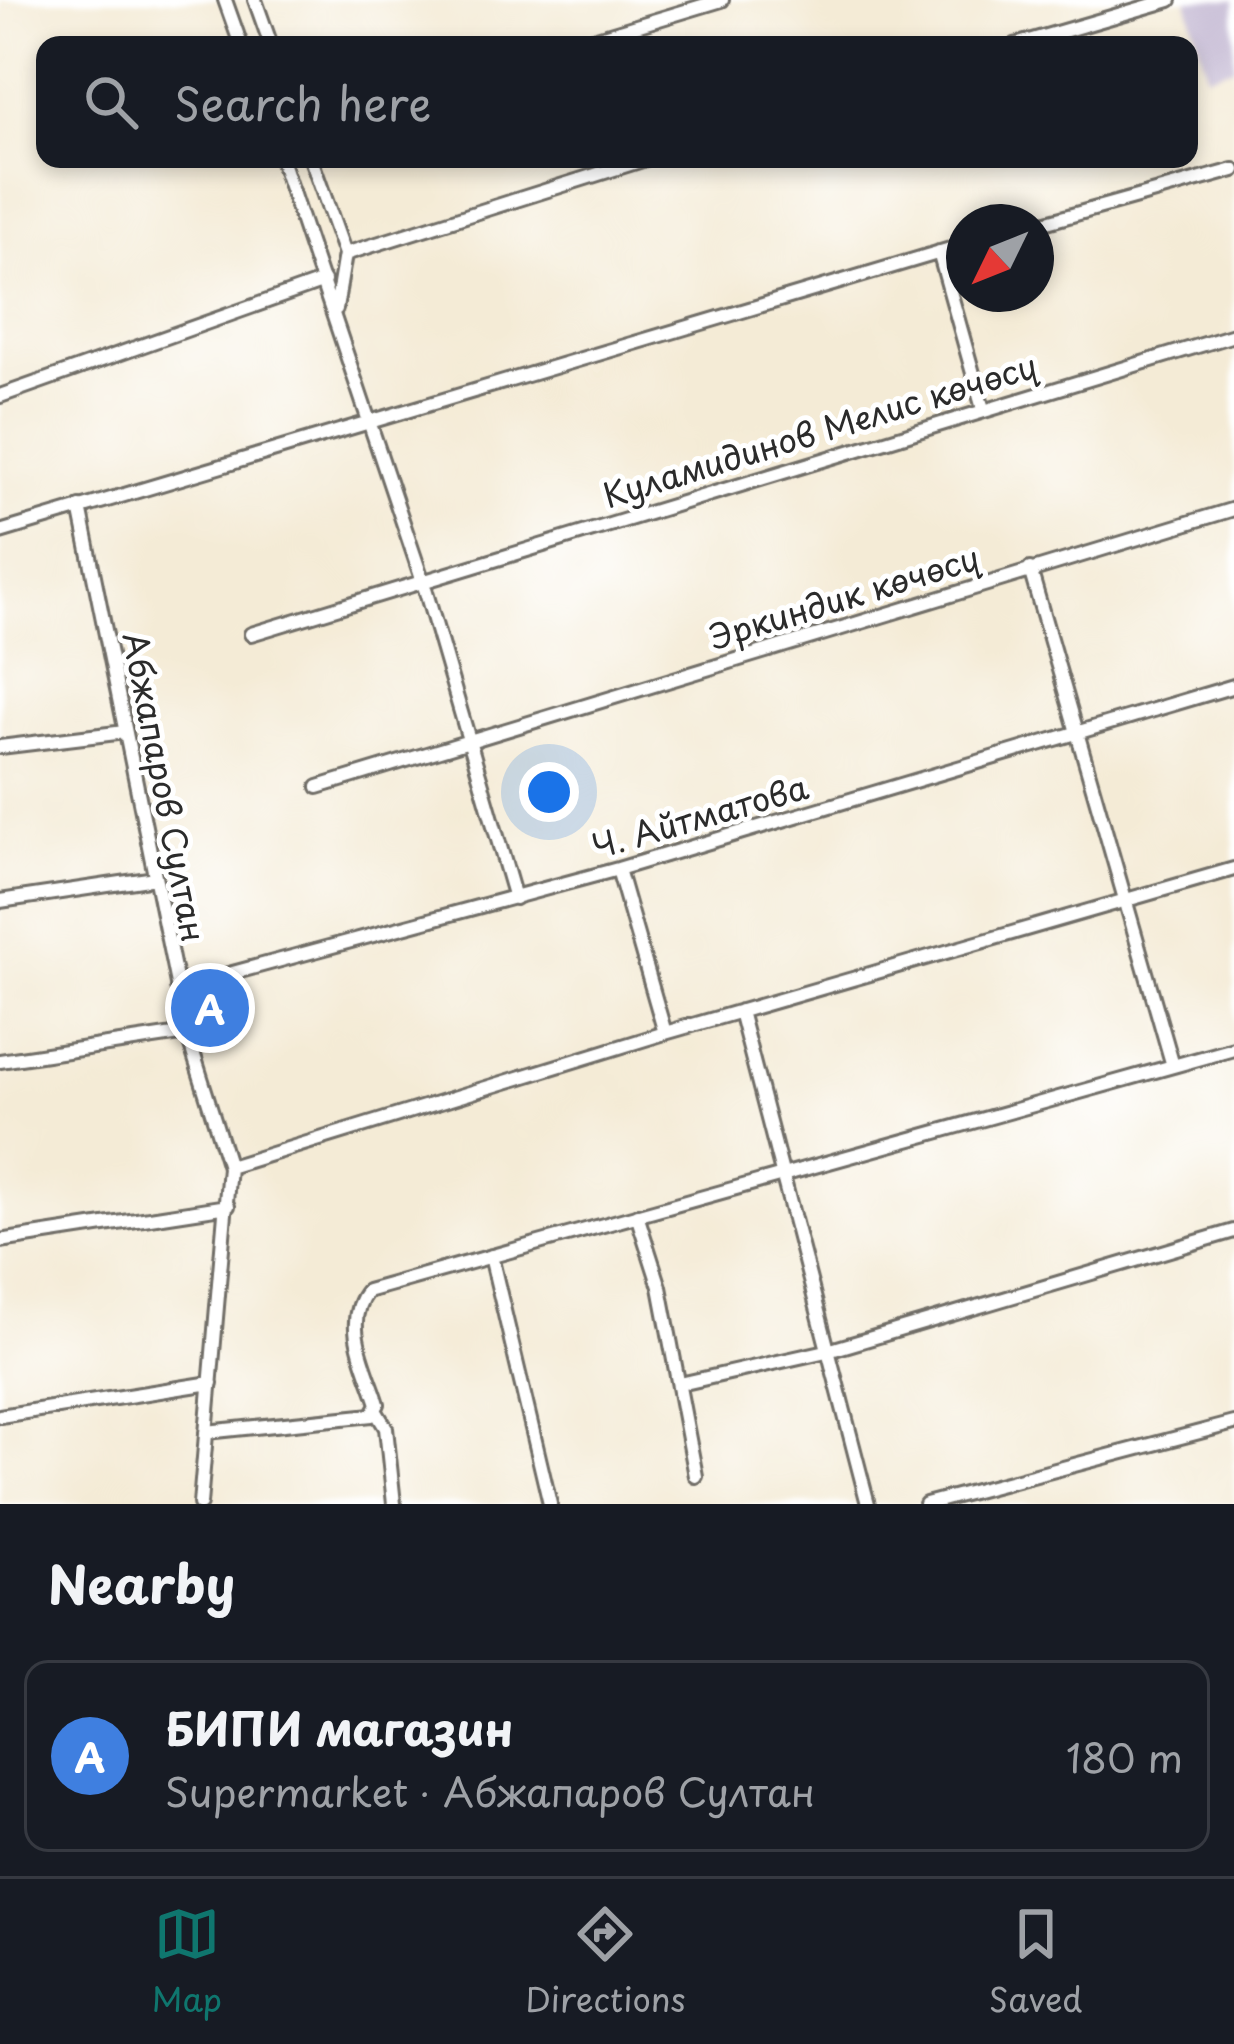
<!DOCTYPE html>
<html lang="en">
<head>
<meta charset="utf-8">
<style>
	:root { --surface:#171b24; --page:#242831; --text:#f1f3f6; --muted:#9ea1a6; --line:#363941; --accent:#0f766e }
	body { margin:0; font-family:"Playpen Sans",sans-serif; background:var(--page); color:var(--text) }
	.compass { position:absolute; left:946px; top:204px; width:108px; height:108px; border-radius:50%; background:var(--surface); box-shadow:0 6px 18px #0003; rotate:227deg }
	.you { position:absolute; left:549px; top:792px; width:42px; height:42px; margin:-30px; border:9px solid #fff; border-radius:50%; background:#1a73e8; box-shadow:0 0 0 18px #1a73e833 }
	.badge { display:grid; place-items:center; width:78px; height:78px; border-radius:50%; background:var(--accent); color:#fff; font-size:39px; font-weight:700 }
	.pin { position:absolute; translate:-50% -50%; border:6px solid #fff; box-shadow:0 3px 12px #0006 }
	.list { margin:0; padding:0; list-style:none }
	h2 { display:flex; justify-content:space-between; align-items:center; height:156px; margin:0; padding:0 48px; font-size:51px }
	h2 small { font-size:39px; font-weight:400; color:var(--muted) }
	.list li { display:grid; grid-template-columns:78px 1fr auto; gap:36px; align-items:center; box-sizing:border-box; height:192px; margin:0 24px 24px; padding:0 24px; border:3px solid var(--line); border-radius:24px }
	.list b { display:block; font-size:45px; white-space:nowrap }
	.list p { margin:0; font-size:39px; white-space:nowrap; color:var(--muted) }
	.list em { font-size:39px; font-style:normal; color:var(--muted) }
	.icon { flex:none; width:66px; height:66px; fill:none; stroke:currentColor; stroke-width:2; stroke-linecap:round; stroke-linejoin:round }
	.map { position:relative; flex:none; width:1234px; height:1504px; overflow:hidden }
	.search { position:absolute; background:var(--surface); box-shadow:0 6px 18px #0003; left:36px; right:36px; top:36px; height:132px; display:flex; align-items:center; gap:30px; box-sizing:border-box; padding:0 42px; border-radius:24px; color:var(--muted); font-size:45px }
	.sheet { height:372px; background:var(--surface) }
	nav { display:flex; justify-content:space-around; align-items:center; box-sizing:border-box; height:168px; border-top:3px solid var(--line); background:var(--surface); font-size:33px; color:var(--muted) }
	nav a { display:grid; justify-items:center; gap:6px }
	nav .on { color:var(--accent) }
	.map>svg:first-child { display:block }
	.industrial { fill:#c9bfd7 }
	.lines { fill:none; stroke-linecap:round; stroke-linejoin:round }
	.minor-casing { stroke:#716e67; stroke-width:18 }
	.minor { stroke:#fff; stroke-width:12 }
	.labels { text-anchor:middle; stroke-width:10; stroke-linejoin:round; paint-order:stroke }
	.street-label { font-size:33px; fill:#2b2b2b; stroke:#fff }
</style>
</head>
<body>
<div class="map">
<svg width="1234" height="1504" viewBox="0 0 1234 1504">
	<rect width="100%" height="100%" fill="#fff"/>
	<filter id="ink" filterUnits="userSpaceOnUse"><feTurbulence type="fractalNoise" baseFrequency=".00833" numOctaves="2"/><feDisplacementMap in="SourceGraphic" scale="24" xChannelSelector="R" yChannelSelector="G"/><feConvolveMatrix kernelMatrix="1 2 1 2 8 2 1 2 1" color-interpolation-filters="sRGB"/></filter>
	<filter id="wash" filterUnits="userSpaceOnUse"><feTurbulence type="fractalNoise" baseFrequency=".004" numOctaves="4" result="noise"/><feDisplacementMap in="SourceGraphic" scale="48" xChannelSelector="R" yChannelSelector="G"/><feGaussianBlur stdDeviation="2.7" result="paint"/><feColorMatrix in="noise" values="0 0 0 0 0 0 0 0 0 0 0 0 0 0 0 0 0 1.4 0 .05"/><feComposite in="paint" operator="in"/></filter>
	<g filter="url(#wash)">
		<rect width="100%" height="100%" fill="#f4ebd6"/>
		<path class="industrial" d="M 1187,0 L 1234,0 L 1234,67 L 1207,75 Z"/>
	</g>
	<g filter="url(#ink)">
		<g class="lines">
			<defs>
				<path id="minor" d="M 225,0 L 241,45
					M 255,0 L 271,45
					M 573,45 L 722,0
					M 1015,45 L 1170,0
					M 281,159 L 423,582 L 515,898
					M 311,159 L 345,254 L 336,309
					M 1036,225 L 1234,170
					M 939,252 L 983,409
					M 345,254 L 646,159
					M 0,396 L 324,281
					M 80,507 L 187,1033 L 229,1167 L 200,1504
					M 0,532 L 964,245
					M 1030,569 L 1173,1066
					M 251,634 L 1234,335
					M 0,747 L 125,732
					M 318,787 L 1234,509
					M 618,869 L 665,1033
					M 0,901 L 155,878
					M 177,988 L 618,869 L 1234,686
					M 740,1011 L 868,1504
					M 0,1061 L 187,1033
					M 229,1167 L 665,1033 L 1234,869
					M 637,1215 L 660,1287 L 696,1476
					M 0,1241 L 228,1206
					M 491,1256 L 550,1504
					M 680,1384 L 831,1350 L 1234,1231
					M 375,1410 L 386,1428 L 394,1504
					M 0,1416 L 211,1383
					M 206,1432 L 372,1415 L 378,1404 C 367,1368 341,1323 367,1291 L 1234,1049
					M 926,1504 L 1234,1423"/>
			</defs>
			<use href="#minor" class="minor-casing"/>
			<use href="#minor" class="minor"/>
		</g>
	</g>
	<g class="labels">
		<g class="street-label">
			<text transform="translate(820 431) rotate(-17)" y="12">Куламидинов Мелис көчөсү</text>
			<text transform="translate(844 598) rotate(-17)" y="12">Эркиндик көчөсү</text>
			<text transform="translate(164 787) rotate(79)" y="12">Абжапаров Султан</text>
			<text transform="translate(700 817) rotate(-16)" y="12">Ч. Айтматова</text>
		</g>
	</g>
</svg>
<svg class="compass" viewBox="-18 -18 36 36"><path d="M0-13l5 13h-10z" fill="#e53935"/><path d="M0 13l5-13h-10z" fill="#9ea1a6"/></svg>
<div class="you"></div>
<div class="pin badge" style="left:210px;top:1008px;background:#3f7fe0">A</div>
<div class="search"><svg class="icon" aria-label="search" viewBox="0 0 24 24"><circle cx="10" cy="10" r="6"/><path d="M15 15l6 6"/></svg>Search here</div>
</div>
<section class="sheet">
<h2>Nearby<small></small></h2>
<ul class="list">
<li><span class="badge" style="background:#3f7fe0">A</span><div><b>БИПИ магазин</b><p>Supermarket · Абжапаров Султан</p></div><em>180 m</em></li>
</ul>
</section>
<nav>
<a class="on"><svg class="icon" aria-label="map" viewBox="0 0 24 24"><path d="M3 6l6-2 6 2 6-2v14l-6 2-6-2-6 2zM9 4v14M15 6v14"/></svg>Map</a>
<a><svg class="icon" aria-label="directions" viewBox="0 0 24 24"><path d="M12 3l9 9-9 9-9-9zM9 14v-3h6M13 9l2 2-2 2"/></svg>Directions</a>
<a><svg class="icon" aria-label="saved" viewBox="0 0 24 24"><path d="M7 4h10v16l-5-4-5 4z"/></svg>Saved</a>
</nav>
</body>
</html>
